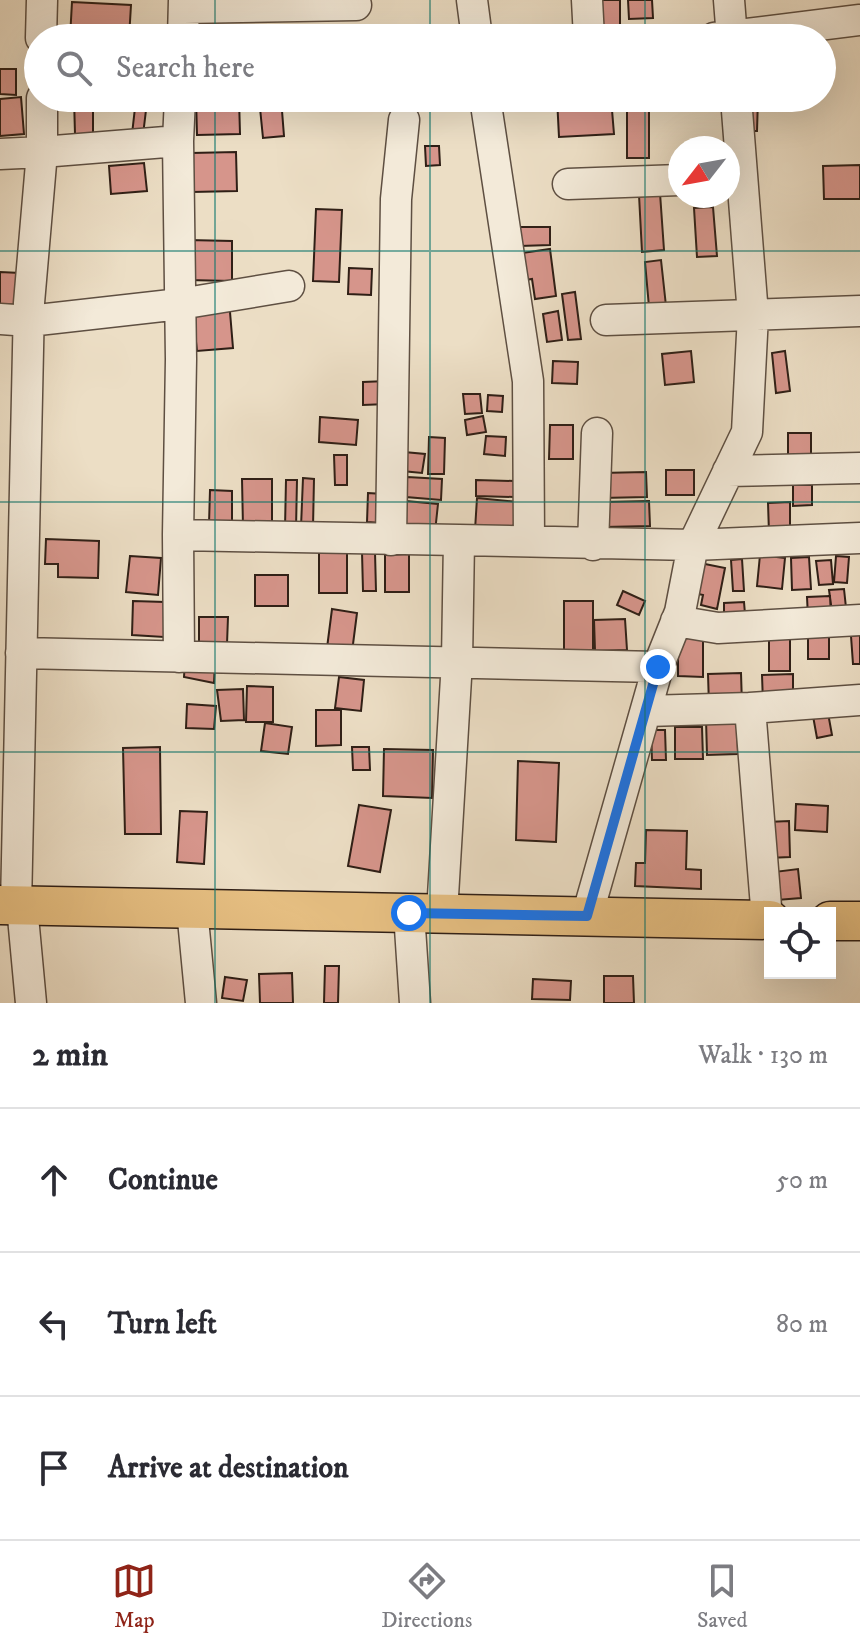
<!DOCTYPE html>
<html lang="en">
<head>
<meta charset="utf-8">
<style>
	:root { --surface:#fff; --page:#f2f2f3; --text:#2b2b33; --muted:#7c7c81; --line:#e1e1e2; --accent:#8f2418 }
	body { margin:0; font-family:"IM FELL DW Pica",serif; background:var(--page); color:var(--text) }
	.controls { position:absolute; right:24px; bottom:24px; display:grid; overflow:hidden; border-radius:0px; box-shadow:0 8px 32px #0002 }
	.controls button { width:72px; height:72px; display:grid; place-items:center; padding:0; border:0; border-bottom:2px solid var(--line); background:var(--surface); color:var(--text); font:40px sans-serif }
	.compass { position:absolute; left:668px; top:136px; width:72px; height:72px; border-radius:50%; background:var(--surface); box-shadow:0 8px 32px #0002; rotate:239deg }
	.stop { position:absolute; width:24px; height:24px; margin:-18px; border:6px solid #1a73e8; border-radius:50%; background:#fff }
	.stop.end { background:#1a73e8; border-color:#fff; box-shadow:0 2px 8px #0008 }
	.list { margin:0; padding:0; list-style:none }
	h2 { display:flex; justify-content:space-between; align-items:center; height:104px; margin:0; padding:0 32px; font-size:34px }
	h2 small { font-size:26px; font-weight:400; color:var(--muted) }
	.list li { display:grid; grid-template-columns:52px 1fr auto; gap:24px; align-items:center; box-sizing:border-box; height:144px; padding:0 32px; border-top:2px solid var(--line) }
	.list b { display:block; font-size:30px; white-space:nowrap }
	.list em { font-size:26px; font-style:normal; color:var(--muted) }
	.icon { flex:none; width:44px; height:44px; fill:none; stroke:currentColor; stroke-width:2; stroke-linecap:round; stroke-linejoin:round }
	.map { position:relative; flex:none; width:860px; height:1003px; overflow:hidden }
	.search { position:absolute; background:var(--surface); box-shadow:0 8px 32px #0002; left:24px; right:24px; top:24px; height:88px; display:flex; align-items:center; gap:20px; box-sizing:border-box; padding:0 28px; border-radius:44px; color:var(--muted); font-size:30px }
	.sheet { height:536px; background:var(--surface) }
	nav { display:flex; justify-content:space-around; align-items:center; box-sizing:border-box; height:112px; border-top:2px solid var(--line); background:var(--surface); font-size:22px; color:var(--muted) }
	nav a { display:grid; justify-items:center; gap:4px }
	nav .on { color:var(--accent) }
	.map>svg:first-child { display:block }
	.building { fill:#d6958b; stroke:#2f1f16; stroke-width:2 }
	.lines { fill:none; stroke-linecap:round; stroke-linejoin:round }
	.minor-casing { stroke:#5e4f42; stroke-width:33 }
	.major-casing { stroke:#2f1f16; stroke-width:41 }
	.minor { stroke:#f3ead9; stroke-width:30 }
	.major { stroke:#e6bf82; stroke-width:38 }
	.route { stroke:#1a73e8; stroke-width:10 }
	.grid { fill:none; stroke:#0f766e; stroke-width:2; stroke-opacity:0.55 }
</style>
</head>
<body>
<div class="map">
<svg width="860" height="1003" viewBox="0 0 860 1003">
	<rect width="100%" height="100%" fill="#ecdec5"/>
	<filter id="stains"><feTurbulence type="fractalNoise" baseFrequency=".0025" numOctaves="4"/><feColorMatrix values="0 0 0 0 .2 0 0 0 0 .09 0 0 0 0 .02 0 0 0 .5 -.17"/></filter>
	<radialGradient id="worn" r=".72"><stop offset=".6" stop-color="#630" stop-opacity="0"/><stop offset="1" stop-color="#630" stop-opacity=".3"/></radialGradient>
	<path class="building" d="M 598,0 L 620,0 L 620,26 L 598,25 Z
		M 628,0 L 652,0 L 653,18 L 629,19 Z
		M 72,2 L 131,5 L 129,38 L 70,38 Z
		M 0,69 L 16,69 L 16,95 L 0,94 Z
		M 21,97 L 24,134 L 0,136 L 0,99 Z
		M 74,98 L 93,98 L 93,134 L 75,134 Z
		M 196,98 L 239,98 L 240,134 L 197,135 Z
		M 259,98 L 281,98 L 284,136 L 263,138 Z
		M 557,98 L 611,98 L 614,134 L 559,137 Z
		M 627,98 L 649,98 L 649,158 L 627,158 Z
		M 743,98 L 758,98 L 757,131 L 742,131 Z
		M 135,108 L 146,110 L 143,135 L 132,134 Z
		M 425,146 L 439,146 L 440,165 L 426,166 Z
		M 236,152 L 237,191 L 192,192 L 191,153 Z
		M 144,163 L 147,191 L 111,194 L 109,166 Z
		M 860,165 L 860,199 L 824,199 L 823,166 Z
		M 660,193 L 664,250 L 642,252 L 639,195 Z
		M 713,207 L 717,256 L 697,257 L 694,208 Z
		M 316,209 L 342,210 L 339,282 L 313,281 Z
		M 520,227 L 550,227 L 550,245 L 520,246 Z
		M 188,240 L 232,241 L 232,281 L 187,280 Z
		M 550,249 L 556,296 L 535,299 L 532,279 L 519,281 L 515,254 Z
		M 661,260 L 666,306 L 649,307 L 645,262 Z
		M 349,268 L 372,269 L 371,295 L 348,294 Z
		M 0,272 L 20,273 L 19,305 L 0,304 Z
		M 575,292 L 581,339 L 568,340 L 562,294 Z
		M 229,300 L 233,348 L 197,351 L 192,304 Z
		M 558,311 L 562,340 L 547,342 L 543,314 Z
		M 691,351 L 694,382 L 665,385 L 662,354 Z
		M 785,351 L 790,391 L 776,393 L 772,353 Z
		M 553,361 L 578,362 L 577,384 L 552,383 Z
		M 387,381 L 387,404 L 363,405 L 363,382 Z
		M 463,394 L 480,394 L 482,413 L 465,414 Z
		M 488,395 L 503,396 L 502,412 L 487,411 Z
		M 483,416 L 486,432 L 467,435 L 465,420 Z
		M 320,417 L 358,420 L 356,445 L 319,442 Z
		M 550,425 L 573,425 L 573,459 L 549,459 Z
		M 788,433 L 811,433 L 811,455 L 788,455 Z
		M 486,436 L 506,437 L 505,456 L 484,454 Z
		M 429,437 L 445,438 L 444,474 L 428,474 Z
		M 404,452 L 425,454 L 422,473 L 402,471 Z
		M 334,455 L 347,455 L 347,485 L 335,485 Z
		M 666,470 L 694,470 L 694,495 L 666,495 Z
		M 646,472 L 647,497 L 601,498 L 600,473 Z
		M 407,477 L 442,479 L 441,500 L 406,497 Z
		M 303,478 L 314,479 L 313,527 L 301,527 Z
		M 242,479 L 272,479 L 272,526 L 243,527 Z
		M 286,480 L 297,480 L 296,529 L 285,528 Z
		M 476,480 L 514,481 L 514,497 L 476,496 Z
		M 793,485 L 812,485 L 812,505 L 793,506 Z
		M 210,490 L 232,491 L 232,525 L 209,524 Z
		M 368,493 L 383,494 L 381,523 L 367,522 Z
		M 477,498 L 518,502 L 515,533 L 475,530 Z
		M 406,501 L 438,504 L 435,532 L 404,529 Z
		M 649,501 L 650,526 L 604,527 L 603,502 Z
		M 790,502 L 790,532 L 769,533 L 768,503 Z
		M 46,539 L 99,541 L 98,578 L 58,577 L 58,564 L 45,564 Z
		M 319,546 L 347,546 L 347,593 L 319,593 Z
		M 362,552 L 375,552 L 376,591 L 363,591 Z
		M 409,554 L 409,592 L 385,592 L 385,555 Z
		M 760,555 L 785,558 L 782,589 L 757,586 Z
		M 130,556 L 161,558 L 158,595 L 126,592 Z
		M 836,556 L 849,557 L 847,583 L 834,582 Z
		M 809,557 L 811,589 L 792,590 L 791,558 Z
		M 742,559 L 744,591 L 733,591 L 731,560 Z
		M 831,560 L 833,584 L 819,585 L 816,561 Z
		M 700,563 L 725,568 L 717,609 L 701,605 L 703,595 L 694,593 Z
		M 255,575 L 288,575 L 288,606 L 255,606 Z
		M 844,589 L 847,617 L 833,619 L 829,590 Z
		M 623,591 L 645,601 L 639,615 L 617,605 Z
		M 830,596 L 831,616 L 808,617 L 807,597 Z
		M 133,601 L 165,602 L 164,637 L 132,635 Z
		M 564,601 L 593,601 L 593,650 L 564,650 Z
		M 744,602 L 745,614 L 724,615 L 724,603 Z
		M 332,609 L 357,613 L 352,652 L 327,648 Z
		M 199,617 L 228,617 L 227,644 L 199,644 Z
		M 625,619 L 627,650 L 595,651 L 594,620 Z
		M 808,634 L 829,634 L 829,659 L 808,659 Z
		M 769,635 L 790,635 L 790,671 L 769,671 Z
		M 860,635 L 860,664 L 853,664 L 851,636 Z
		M 678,636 L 703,636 L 703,677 L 678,676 Z
		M 185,660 L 215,661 L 214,683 L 184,677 Z
		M 741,673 L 742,705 L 709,706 L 708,674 Z
		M 793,674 L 793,702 L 763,703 L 762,675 Z
		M 339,677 L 364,680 L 361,711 L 335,708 Z
		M 247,686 L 273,687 L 273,722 L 246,722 Z
		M 243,689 L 244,720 L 221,721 L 217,690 Z
		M 187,704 L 216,706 L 214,729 L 186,728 Z
		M 316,710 L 341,710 L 341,745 L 316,746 Z
		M 828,713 L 832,735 L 817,738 L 813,716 Z
		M 737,718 L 738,754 L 707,755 L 706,719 Z
		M 265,723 L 292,727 L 288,754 L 261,751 Z
		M 675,727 L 702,727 L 703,759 L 675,759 Z
		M 651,730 L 665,730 L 666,760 L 652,760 Z
		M 160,747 L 161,834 L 125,834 L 123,748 Z
		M 352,747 L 369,747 L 370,770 L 353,770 Z
		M 384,749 L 433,750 L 432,798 L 383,796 Z
		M 518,761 L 559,763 L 556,842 L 516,840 Z
		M 796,804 L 828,806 L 827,832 L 795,830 Z
		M 359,805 L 391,810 L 380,872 L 348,866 Z
		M 180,811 L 207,812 L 204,864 L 177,862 Z
		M 789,821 L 790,857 L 768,858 L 767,822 Z
		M 646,830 L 687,831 L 686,869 L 701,870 L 701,889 L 635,886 L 636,863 L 645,863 Z
		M 798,869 L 801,898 L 777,900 L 774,872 Z
		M 325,966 L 339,966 L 338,1003 L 324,1003 Z
		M 292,973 L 293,1003 L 260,1003 L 259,974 Z
		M 604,976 L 633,976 L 634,1003 L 604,1003 Z
		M 225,977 L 247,980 L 243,1001 L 222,998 Z
		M 533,979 L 571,981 L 570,1000 L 532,999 Z"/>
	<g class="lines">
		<defs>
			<path id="minor" d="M 472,0 L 477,38
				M 587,0 L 589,38
				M 729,0 L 732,38
				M 184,8 L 356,5
				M 41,38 L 42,0
				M 183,38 L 184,0
				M 714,38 L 860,20
				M 42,98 L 42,152 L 178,141 L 180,98
				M 485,98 L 528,381 L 529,539
				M 736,98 L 753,315 L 747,432 L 693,545 L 860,538
				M 178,141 L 181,359 L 178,535 L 459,540 L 457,661 L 442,913
				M 0,154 L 42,152 L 29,303 L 16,906
				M 568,184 L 680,180
				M 0,319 L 29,321 L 180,304 L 289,286
				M 606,320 L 860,311
				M 728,471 L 860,468
				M 178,535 L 179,657
				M 391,540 L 396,199 L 404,120
				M 459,540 L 693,545 L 680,612 L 658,667 L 587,916
				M 593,545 L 597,433
				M 676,621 L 718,628 L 860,620
				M 21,653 L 658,667
				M 750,708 L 860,700
				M 646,711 L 750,708 L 767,919
				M 22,906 L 31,1003
				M 192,909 L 201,1003
				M 409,913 L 415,1003"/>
			<path id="major" d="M 0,905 L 770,920
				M 830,921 L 860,921"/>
		</defs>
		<use href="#minor" class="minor-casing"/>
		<use href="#major" class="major-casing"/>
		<use href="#minor" class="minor"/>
		<use href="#major" class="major"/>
	</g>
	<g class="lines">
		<path class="route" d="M 409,913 L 587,916 L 658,667"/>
	</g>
	<path class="grid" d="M 215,0 L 215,38M 430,0 L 430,38M 645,0 L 645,38M 215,98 L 215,1003M 430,98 L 430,1003M 645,98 L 645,1003M 0,251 L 860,251M 0,502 L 860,502M 0,752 L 860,752"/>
	<rect width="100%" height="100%" filter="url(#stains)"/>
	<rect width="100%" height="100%" fill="url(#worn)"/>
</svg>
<div class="controls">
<button><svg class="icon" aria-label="locate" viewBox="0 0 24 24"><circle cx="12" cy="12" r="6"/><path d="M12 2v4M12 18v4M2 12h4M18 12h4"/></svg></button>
</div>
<svg class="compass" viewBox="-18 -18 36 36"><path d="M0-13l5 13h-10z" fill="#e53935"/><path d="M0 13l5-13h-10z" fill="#7c7c81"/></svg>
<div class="stop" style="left:409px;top:913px"></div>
<div class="stop end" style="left:658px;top:667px"></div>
<div class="search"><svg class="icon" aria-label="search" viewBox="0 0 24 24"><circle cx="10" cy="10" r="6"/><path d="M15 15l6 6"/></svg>Search here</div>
</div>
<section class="sheet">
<h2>2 min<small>Walk · 130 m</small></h2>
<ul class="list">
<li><svg class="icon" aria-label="ahead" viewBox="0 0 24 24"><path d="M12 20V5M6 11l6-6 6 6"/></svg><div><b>Continue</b></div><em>50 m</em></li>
<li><svg class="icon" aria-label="left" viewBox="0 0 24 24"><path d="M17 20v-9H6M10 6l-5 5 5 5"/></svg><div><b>Turn left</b></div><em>80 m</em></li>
<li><svg class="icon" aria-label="arrive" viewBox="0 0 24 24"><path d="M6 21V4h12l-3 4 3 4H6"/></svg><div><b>Arrive at destination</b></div></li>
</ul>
</section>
<nav>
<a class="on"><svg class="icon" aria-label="map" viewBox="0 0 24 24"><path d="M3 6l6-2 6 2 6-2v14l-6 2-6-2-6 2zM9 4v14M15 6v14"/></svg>Map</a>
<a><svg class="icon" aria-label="directions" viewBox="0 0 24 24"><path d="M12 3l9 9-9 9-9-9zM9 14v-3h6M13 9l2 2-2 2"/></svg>Directions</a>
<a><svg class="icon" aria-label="saved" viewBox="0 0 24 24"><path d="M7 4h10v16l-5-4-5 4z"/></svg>Saved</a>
</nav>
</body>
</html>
